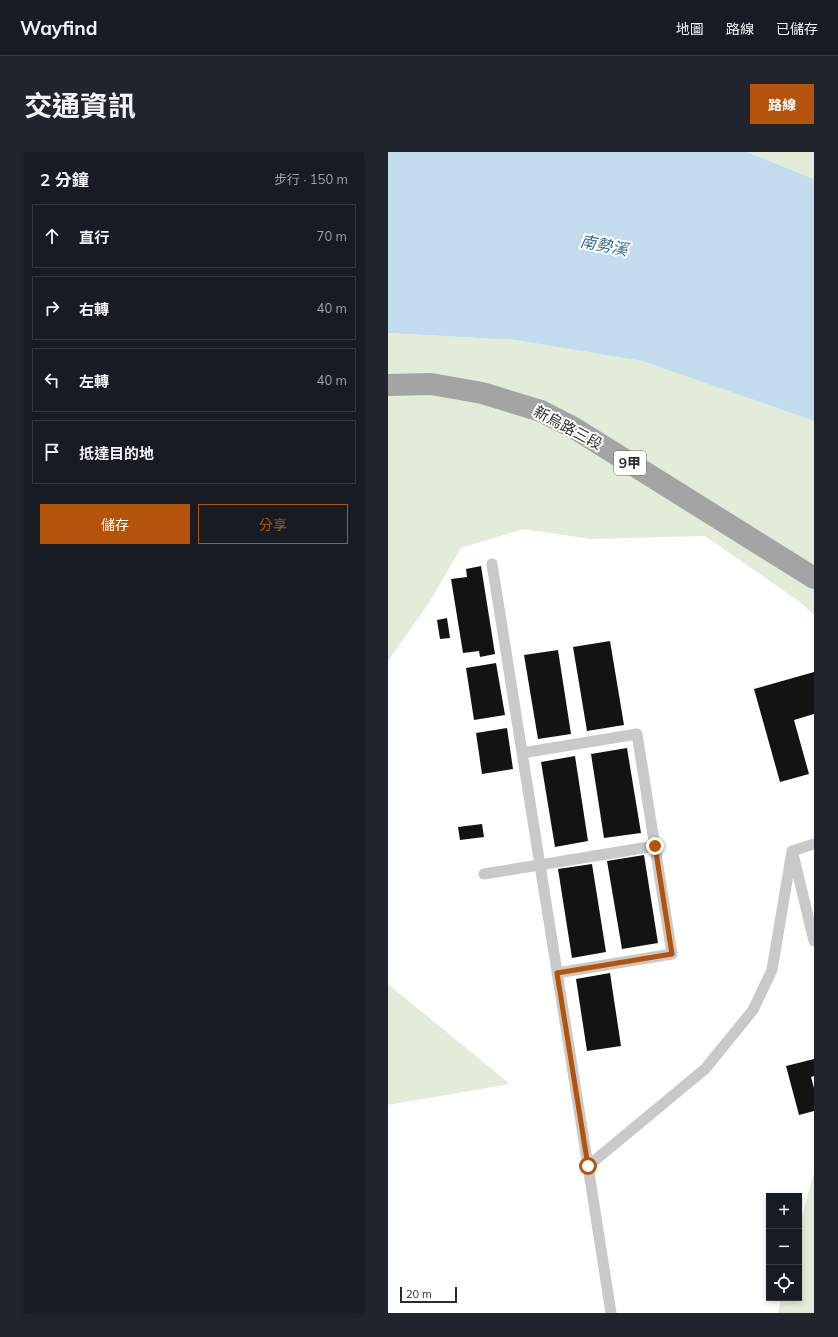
<!DOCTYPE html>
<html lang="zh-TW">
<head>
<meta charset="utf-8">
<style>
	:root { --surface:#171b24; --page:#20242c; --text:#f1f3f6; --muted:#9ea1a6; --line:#363941; --accent:#b45309 }
	body { margin:0; font-family:Mulish,"Noto Sans TC",sans-serif; background:var(--page); color:var(--text) }
	.controls { position:absolute; right:12px; bottom:12px; display:grid; overflow:hidden; border-radius:0px; box-shadow:0 2px 6px #0003 }
	.controls button { width:36px; height:36px; display:grid; place-items:center; padding:0; border:0; border-bottom:1px solid var(--line); background:var(--surface); color:var(--text); font:20px sans-serif }
	.scale { position:absolute; left:12px; bottom:10px; width:57px; box-sizing:border-box; padding-left:4px; border:2px solid #2c2c2c; border-top:0; font-size:11px; line-height:14px; white-space:nowrap; color:#2c2c2c; -webkit-text-stroke:3px #fff; paint-order:stroke }
	.stop { position:absolute; width:12px; height:12px; margin:-9px; border:3px solid #b45309; border-radius:50%; background:#fff }
	.stop.end { background:#b45309; border-color:#fff; box-shadow:0 1px 4px #0008 }
	.list { margin:0; padding:0; list-style:none }
	h2 { display:flex; justify-content:space-between; align-items:center; height:52px; margin:0; padding:0 16px; font-size:17px }
	h2 small { font-size:13px; font-weight:400; color:var(--muted) }
	.list li { display:grid; grid-template-columns:26px 1fr auto; gap:12px; align-items:center; box-sizing:border-box; height:64px; margin:0 8px 8px; padding:0 8px; border:1px solid var(--line); border-radius:0px }
	.list b { display:block; font-size:15px; white-space:nowrap }
	.list em { font-size:13px; font-style:normal; color:var(--muted) }
	.actions { display:flex; gap:8px; padding:12px 16px }
	.actions a { flex:1; padding:9px 0; border:1px solid var(--accent); border-radius:0px; text-align:center; font-size:14px; color:var(--accent) }
	.actions .main { background:var(--accent); color:#fff }
	.icon { flex:none; width:22px; height:22px; fill:none; stroke:currentColor; stroke-width:2; stroke-linecap:round; stroke-linejoin:round }
	.map { position:relative; flex:none; width:426px; height:1161px; overflow:hidden; border-radius:0px }
	header { display:flex; align-items:center; gap:24px; box-sizing:border-box; height:56px; padding:0 20px; background:var(--surface); border-bottom:1px solid var(--line) }
	header strong { font-size:19px }
	nav { display:flex; gap:22px; margin-inline-start:auto; font-size:14px }
	.intro { display:flex; align-items:center; justify-content:space-between; box-sizing:border-box; height:96px; padding:0 24px }
	h1 { margin:0; font-size:28px }
	.button { padding:10px 18px; border-radius:0px; background:var(--accent); color:#fff; font-size:14px; font-weight:700 }
	main { display:flex; gap:24px; padding:0 24px }
	aside { flex:1; background:var(--surface); border-radius:0px; box-shadow:0 2px 6px #0003 }
	.map>svg:first-child { display:block }
	.green { fill:#e2ecd8 }
	.water { fill:#c2dcee }
	.building { fill:#131313 }
	.lines { fill:none; stroke-linecap:round; stroke-linejoin:round }
	.lane { stroke:#c9c9c9; stroke-width:11 }
	.primary { stroke:#a4a4a4; stroke-width:22 }
	.route { stroke:#b45309; stroke-width:5 }
	.labels { text-anchor:middle; stroke-width:4; stroke-linejoin:round; paint-order:stroke }
	.shield { fill:#fff; stroke:#6b6b6b; stroke-width:1 }
	.shield-label { font-size:14px; font-weight:bold; fill:#2c2c2c }
	.street-label { font-size:15px; fill:#2c2c2c; stroke:#fff }
	.water-label { font-size:16px; font-style:italic; fill:#346d95; stroke:#fff }
</style>
</head>
<body>
<header>
<strong>Wayfind</strong>
<nav><a>地圖</a><a>路線</a><a>已儲存</a></nav>
</header>
<div class="intro"><h1>交通資訊</h1><a class="button">路線</a></div>
<main>
<aside>
<h2>2 分鐘<small>步行 · 150 m</small></h2>
<ul class="list">
<li><svg class="icon" aria-label="ahead" viewBox="0 0 24 24"><path d="M12 20V5M6 11l6-6 6 6"/></svg><div><b>直行</b></div><em>70 m</em></li>
<li><svg class="icon" aria-label="right" viewBox="0 0 24 24"><path d="M7 20v-9h11M14 6l5 5-5 5"/></svg><div><b>右轉</b></div><em>40 m</em></li>
<li><svg class="icon" aria-label="left" viewBox="0 0 24 24"><path d="M17 20v-9H6M10 6l-5 5 5 5"/></svg><div><b>左轉</b></div><em>40 m</em></li>
<li><svg class="icon" aria-label="arrive" viewBox="0 0 24 24"><path d="M6 21V4h12l-3 4 3 4H6"/></svg><div><b>抵達目的地</b></div></li>
</ul>
<div class="actions"><a class="main">儲存</a><a>分享</a></div>
</aside>
<div class="map">
<svg width="426" height="1161" viewBox="0 0 426 1161">
	<rect width="100%" height="100%" fill="#fff"/>
	<path class="green" d="M 359,0 L 426,0 L 426,27 Z
		M 0,181 L 127,188 L 254,209 L 426,269 L 426,463 L 412,450 L 317,384 L 203,387 L 135,377 L 73,396 L 41,451 L 0,509 Z
		M 0,832 L 122,932 L 0,953 Z
		M 426,1019 L 426,1161 L 390,1161 L 393,1146 L 411,1146 L 411,1077 Z"/>
	<path class="water" d="M 0,0 L 359,0 L 426,27 L 426,269 L 254,209 L 127,188 L 0,181 Z"/>
	<path class="building" d="M 93,414 L 107,502 L 92,505 L 91,499 L 75,501 L 63,427 L 79,425 L 78,417 Z
		M 59,466 L 62,486 L 52,487 L 49,468 Z
		M 222,489 L 236,573 L 199,579 L 185,495 Z
		M 170,498 L 183,582 L 150,587 L 136,503 Z
		M 108,511 L 117,563 L 86,568 L 78,516 Z
		M 426,520 L 426,562 L 406,568 L 421,622 L 392,630 L 366,537 Z
		M 119,576 L 125,617 L 94,622 L 88,581 Z
		M 239,596 L 253,681 L 216,686 L 203,602 Z
		M 187,604 L 200,689 L 167,695 L 153,610 Z
		M 94,672 L 96,685 L 72,688 L 70,675 Z
		M 256,703 L 270,791 L 234,797 L 219,709 Z
		M 204,712 L 218,800 L 184,806 L 170,717 Z
		M 222,821 L 233,894 L 199,899 L 188,827 Z
		M 426,907 L 426,924 L 423,925 L 426,936 L 426,959 L 411,963 L 398,914 Z"/>
	<g class="lines">
		<path class="lane" d="M 104,412 L 200,1014
			M 134,601 L 249,582 L 284,802 L 169,821
			M 406,706 L 426,789
			M 96,722 L 267,694
			M 223,1161 L 200,1014 L 317,917 L 365,858 L 384,818 L 404,699 L 426,692"/>
		<path class="primary" d="M 0,233 L 43,232 L 94,241 L 153,259 L 186,276 L 426,426"/>
	</g>
	<g class="lines">
		<path class="route" d="M 200,1014 L 169,821 L 284,802 L 267,694"/>
	</g>
	<g class="labels">
		<rect class="shield" x="226" y="299" width="32" height="24" rx="3"/>
		<g class="shield-label">
			<text x="242" y="316">9甲</text>
		</g>
		<g class="street-label">
			<text transform="translate(180 276) rotate(28)" y="5">新烏路三段</text>
		</g>
		<g class="water-label">
			<text transform="translate(216 93) rotate(11)" y="6">南勢溪</text>
		</g>
	</g>
</svg>
<div class="controls">
<button>+</button>
<button>−</button>
<button><svg class="icon" aria-label="locate" viewBox="0 0 24 24"><circle cx="12" cy="12" r="6"/><path d="M12 2v4M12 18v4M2 12h4M18 12h4"/></svg></button>
</div>
<div class="scale">20 m</div>
<div class="stop" style="left:200px;top:1014px"></div>
<div class="stop end" style="left:267px;top:694px"></div>
</div>
</main>
</body>
</html>
